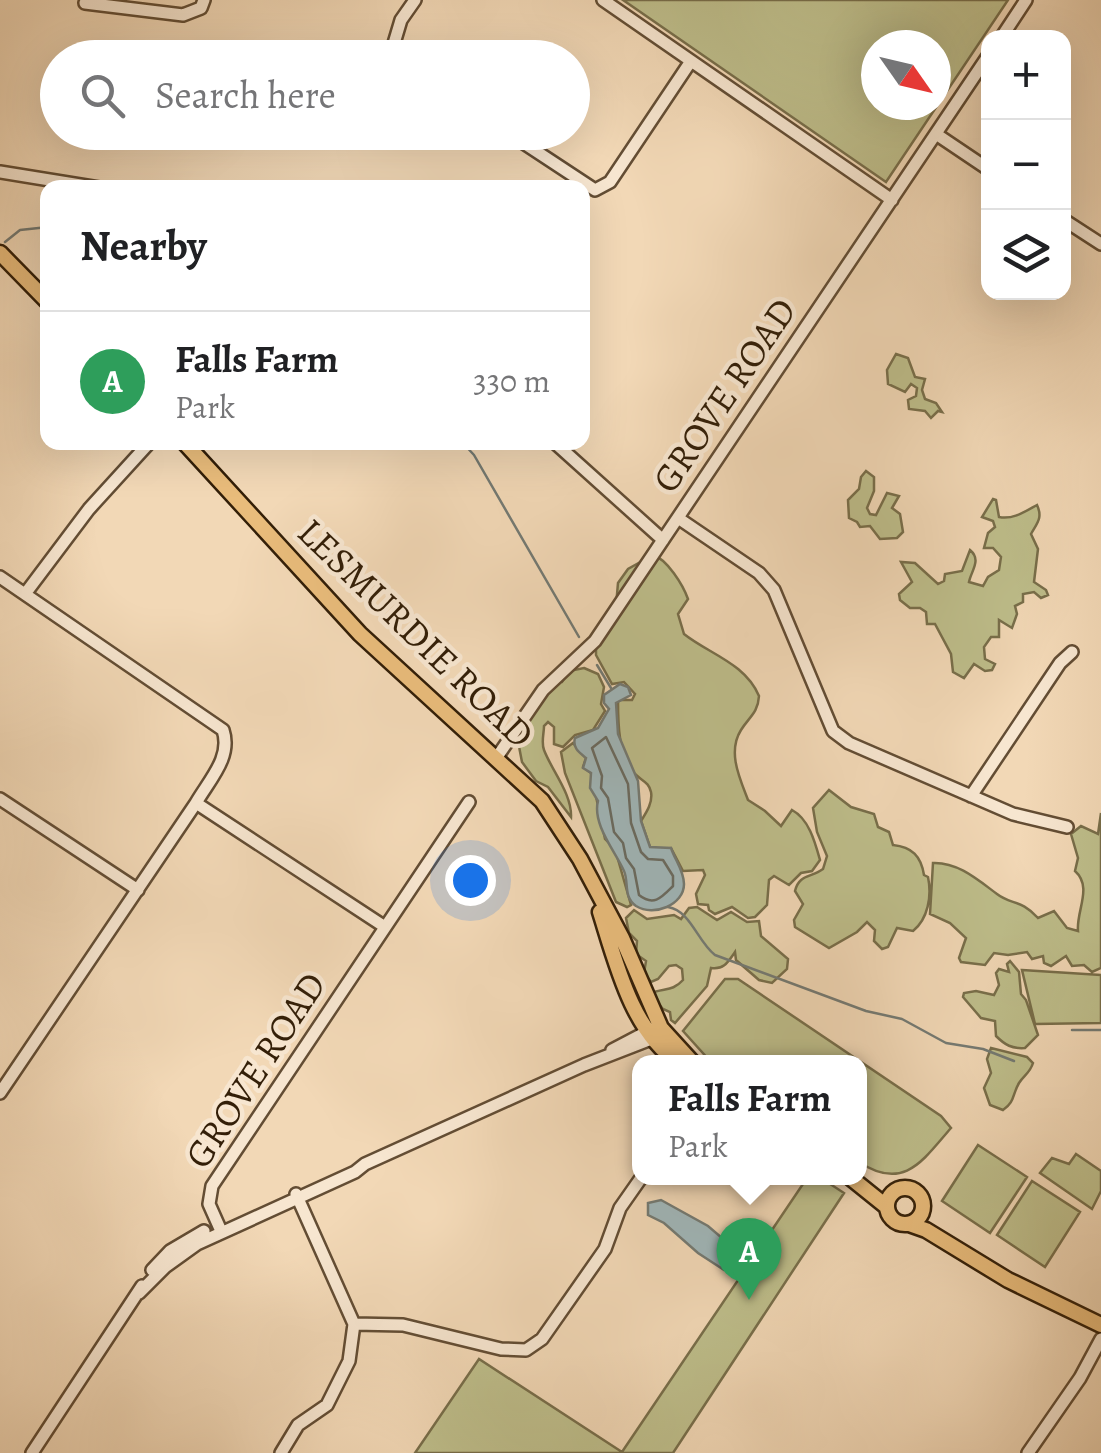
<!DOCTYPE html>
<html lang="en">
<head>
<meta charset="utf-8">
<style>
	:root { --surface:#fff; --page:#f2f2f2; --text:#202124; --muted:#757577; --line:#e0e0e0; --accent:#8f2418 }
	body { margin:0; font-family:Alegreya,serif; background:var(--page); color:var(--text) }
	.controls { position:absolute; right:30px; top:30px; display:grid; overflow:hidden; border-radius:20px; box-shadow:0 10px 40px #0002 }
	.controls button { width:90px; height:90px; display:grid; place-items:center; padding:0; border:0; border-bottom:2px solid var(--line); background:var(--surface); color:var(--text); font:50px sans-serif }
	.compass { position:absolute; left:861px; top:30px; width:90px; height:90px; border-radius:50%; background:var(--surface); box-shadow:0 10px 40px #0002; rotate:124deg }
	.you { position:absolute; left:470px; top:880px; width:35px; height:35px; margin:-25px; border:8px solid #fff; border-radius:50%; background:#1a73e8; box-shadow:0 0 0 15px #1a73e833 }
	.badge { display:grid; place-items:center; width:65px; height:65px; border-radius:50%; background:var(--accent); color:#fff; font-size:32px; font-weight:700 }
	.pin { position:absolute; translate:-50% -82px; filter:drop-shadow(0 2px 5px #0008) }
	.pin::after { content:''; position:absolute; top:52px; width:35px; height:30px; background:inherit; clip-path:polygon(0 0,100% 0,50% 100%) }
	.popup { position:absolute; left:632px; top:1055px; width:235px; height:130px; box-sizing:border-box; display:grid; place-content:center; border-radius:20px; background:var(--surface); filter:drop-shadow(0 2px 8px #0005); font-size:32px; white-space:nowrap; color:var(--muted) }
	.popup b { font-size:38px; color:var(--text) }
	.popup::after { content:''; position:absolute; left:50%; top:100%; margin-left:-20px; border:20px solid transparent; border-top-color:var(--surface) }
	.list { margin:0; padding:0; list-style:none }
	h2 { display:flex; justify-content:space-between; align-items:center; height:130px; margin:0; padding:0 40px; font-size:42px }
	h2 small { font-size:32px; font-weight:400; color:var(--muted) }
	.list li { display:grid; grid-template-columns:65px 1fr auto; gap:30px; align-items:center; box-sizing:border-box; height:140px; padding:0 40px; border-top:2px solid var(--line) }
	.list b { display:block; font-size:38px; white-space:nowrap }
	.list p { margin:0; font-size:32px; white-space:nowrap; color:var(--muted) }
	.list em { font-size:32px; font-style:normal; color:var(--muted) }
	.icon { flex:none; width:55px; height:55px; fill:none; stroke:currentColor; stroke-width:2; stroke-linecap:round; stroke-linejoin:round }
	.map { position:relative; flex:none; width:1101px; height:1453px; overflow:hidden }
	.search { position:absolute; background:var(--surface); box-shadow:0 10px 40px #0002; left:40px; top:40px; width:550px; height:110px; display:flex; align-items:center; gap:25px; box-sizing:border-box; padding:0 35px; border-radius:55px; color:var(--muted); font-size:38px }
	.panel { position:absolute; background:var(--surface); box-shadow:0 10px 40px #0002; left:40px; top:180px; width:550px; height:270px; border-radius:20px }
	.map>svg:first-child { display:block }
	.green { fill:#bebe8b; stroke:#786e4a; stroke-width:2.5; fill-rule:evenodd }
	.water { fill:#a0b7ba; stroke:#747a73; stroke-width:2.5 }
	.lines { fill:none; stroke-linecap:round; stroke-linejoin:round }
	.shore { stroke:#6a6b61; stroke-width:2.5 }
	.stream { stroke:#747a73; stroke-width:2.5 }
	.minor-casing { stroke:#634d34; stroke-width:16 }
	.major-casing { stroke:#331f08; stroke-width:19 }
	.minor { stroke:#f7e6d0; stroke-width:11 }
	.major { stroke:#e9bc7b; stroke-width:14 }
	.labels { text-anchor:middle; stroke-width:9; stroke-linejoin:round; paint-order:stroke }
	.street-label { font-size:38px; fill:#331f08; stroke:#f7e6d0 }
</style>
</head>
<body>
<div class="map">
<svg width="1101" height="1453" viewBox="0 0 1101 1453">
	<rect width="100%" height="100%" fill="#f2d8b6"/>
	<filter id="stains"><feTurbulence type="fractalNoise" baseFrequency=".002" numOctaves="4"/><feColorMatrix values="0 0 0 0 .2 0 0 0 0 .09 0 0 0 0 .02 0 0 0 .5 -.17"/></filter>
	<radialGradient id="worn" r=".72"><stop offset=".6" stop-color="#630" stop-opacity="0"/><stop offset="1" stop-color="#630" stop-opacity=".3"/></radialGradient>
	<path class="green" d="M 623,0 L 1008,0 L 886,182 ZM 876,45 L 936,45 L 936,105 L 876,105 Z
		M 896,354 L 908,358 L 915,377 L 925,379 L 922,390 L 925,399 L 936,403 L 942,412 L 938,411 L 931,418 L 925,411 L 909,409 L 908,400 L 916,396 L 917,388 L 911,384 L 905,392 L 888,384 L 887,370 Z
		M 866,471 L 874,477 L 874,491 L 867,508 L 870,514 L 876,515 L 887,493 L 899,496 L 892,508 L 900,514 L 903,532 L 897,538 L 880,539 L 870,526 L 860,527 L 857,522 L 849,518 L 848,500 L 859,489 L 861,477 Z
		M 993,499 L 996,500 L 999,517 C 1013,520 1026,511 1037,505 C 1043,518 1037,523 1031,534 L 1038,549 L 1034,582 L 1046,590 L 1048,595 L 1041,598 L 1034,592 L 1023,594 L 1023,602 L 1015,606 L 1017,614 L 1012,628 L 999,620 L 999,637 L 991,637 L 984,647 L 985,659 L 995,664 L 992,670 L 985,671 L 974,664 L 964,678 L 953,672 L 951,654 L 935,624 L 927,624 L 926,612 L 920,608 L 910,608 L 900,600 L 899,594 L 912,582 L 901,562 L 915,563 L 938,584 L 944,581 L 945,574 L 962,571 L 970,550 C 982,560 971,571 969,582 L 983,586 L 988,577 L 999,570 L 1001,557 L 993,548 L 984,548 L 988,533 L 995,527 L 993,521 L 982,517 Z
		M 653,555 C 667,559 683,585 688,599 L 678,614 L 684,634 C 709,654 745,663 759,696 C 758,713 749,717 741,730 C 727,752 740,779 748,800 L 765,811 L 781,826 L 792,810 C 809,819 815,842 820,860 L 812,871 L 801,873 L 789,885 L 774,876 L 769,880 L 767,905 L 755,917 L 748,918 L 732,907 L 715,914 L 709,910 L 708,905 L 698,904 L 696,894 L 705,875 L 703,870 L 683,871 L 671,848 L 651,850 L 641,821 C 646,813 653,803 651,792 C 649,782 642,781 635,774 C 618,756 618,722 618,700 L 632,700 L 635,694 L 624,682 L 612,684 L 596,655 L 596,648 L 616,606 L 618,583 L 628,569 Z
		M 584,668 L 598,674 L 604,687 L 601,704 L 605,711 L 593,730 L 575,735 L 563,747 L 554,744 L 554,727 L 548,722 L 544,726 C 544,734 541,742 544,750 C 552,771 572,794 571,817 L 548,787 L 536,781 L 522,762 L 517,736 L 555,681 L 562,682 L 569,671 Z
		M 573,743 L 586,758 L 583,767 L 591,773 L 605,839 L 615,849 L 631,905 L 627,907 L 616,902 L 565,773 L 561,752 Z
		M 829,790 L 851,807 L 874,814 L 878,827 L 889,832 L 893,845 C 912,847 921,856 924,875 L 928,877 C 932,896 928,919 913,931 L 897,928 L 888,947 L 882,949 L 874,941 L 875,930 L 867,922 L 857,932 L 829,948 L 795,927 L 794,920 L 803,904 L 795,891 C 799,874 811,878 823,869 L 827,856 L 817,832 L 813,808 Z
		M 1101,813 L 1101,968 L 1092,972 L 1084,965 L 1072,966 L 1066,956 L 1051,966 L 1044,963 L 1043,956 L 1032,959 L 1027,952 L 1008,955 L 994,953 L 985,965 L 961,962 L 959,958 L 966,938 L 950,923 L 930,914 L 933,863 C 958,862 978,880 997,894 C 1011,905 1021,899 1038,918 L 1054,911 L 1067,928 L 1078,931 C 1076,911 1093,887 1075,871 L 1078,858 L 1071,834 L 1081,826 L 1098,834 Z
		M 697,907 L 717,920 L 731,912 L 747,922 L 759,921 L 761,936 L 788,959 L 787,969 L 772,983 L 759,980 L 736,960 L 735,952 C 728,962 724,970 711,968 L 707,986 L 675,1023 L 671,1020 L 670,1012 L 663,1009 L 652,996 L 654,992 C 666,988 673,991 683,980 L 682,969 L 676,965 L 669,966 L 658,979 L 651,982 L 644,973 L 646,961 L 636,954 L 637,941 L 629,933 L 626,918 L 634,910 L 647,919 L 674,915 L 681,919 L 689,908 Z
		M 1010,961 L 1019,972 L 1021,994 L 1026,1000 L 1038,1035 L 1025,1048 C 1012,1049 1005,1045 996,1036 L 995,1021 L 981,1018 L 963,997 L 964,993 L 976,991 L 994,995 L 999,985 L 996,973 L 999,969 L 1009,972 L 1007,964 Z
		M 1022,970 L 1101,975 L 1101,1023 L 1035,1024 Z
		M 725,979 L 738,979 L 941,1116 L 951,1128 C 923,1160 904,1192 859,1162 L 859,1062 L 711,1062 L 683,1031 Z
		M 991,1048 L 1027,1057 L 1033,1063 C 1030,1073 1024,1075 1019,1083 C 1012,1095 1015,1102 1003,1110 L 990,1105 L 984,1088 L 991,1073 L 987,1059 Z
		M 978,1145 L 1027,1177 L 990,1233 L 942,1201 Z
		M 1076,1154 L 1101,1171 L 1101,1191 L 1092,1209 L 1040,1173 L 1052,1158 L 1069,1164 Z
		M 807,1178 L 821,1178 L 844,1193 L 673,1453 L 415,1453 L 479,1359 L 622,1452 Z
		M 1032,1181 L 1080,1212 L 1045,1267 L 997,1235 Z"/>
	<path class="water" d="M 620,684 L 628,687 L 631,695 L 616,703 L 618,734 L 638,781 L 641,821 L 650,847 L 671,848 C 675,860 684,871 684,884 C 684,905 654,917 636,906 C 623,897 629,882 624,871 C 615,851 592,824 598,801 L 590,788 L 591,773 L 583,768 L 586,758 C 580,753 572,748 575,738 L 598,728 L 609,709 L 604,703 L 604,695 Z
		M 661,1200 L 708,1226 L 736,1250 L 735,1267 L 724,1270 L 698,1253 L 664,1223 L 648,1215 L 648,1203 Z"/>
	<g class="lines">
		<path class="shore" d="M 606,737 L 628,784 L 631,823 L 641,852 L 648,859 L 663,860 L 673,876 L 673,886 C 662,897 654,907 639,895 L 634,869 L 626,858 L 623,843 L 614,832 L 608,798 L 601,788 L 602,776 L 592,748 Z"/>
		<path class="stream" d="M 5,242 L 20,230 L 48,227
			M 462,442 L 474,455 L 579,637
			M 597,665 L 611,688
			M 668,907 C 691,911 697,941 715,955 L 866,1011 L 902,1019 L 946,1043 L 983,1049 L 1014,1061
			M 1072,1030 L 1101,1030"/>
		<defs>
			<path id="minor" d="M 603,0 L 892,200
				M 85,3 L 183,15 L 201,8 L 204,0
				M 1001,38 L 1026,0
				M 397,58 L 392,50 L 401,20 L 415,0
				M 507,132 L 595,190 L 610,182 L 691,61
				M 936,134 L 988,169
				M 0,172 L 99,188
				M 1064,220 L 1101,244
				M 554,442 L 663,540
				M 678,518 L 759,573 L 774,590 L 833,731 L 849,743 L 1013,814 L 1067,827
				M 0,577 L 223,730 C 232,757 210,779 196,803 L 385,927
				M 25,594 L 89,509 L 150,442
				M 497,757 L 543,690 L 595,641 L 988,56
				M 971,796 L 1060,663 L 1072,652
				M 0,799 L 138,890
				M 612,1050 L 652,1029
				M 0,1093 L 196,803
				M 221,1231 L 209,1204 L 212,1186 L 469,802
				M 152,1270 L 170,1251 L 204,1231
				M 139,1293 L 165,1267 L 197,1244 L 355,1172 L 365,1164 L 584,1065 L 651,1039 L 658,1031
				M 354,1324 L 403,1325 L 501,1349 L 526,1350 L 542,1339 L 605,1249 L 620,1208 L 641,1178
				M 32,1453 L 142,1286
				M 281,1453 L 298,1425 L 327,1405 L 349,1361 L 354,1324 L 296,1194
				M 1028,1453 L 1080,1378 L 1101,1339"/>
			<path id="major" d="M 0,253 L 48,302
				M 184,442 L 360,634 L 542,801 L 580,859 L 622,938 L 661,1028 L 692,1062
				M 600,912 C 616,963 632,1031 678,1062
				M 851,1178 L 887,1207
				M887 1206a18 18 0 1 1 36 0a18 18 0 1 1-36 0Z
				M 909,1224 L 926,1230 L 1008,1280 L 1101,1325"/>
		</defs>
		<use href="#minor" class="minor-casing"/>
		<use href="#major" class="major-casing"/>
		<use href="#minor" class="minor"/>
		<use href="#major" class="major"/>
	</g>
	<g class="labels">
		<g class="street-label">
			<text transform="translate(724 395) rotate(-56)" y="13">GROVE ROAD</text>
			<text transform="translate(416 633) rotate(44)" y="13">LESMURDIE ROAD</text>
			<text transform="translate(255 1070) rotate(-57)" y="13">GROVE ROAD</text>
		</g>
	</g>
	<rect width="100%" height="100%" filter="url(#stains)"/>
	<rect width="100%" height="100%" fill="url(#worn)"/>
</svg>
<div class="controls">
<button>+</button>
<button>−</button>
<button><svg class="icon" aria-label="layers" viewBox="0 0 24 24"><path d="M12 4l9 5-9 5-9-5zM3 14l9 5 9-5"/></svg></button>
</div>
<svg class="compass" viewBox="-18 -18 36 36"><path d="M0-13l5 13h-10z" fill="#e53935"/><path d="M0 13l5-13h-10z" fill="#757577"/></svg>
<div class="you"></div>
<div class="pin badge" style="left:749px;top:1300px;background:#2e9e5b">A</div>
<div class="popup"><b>Falls Farm</b>Park</div>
<div class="search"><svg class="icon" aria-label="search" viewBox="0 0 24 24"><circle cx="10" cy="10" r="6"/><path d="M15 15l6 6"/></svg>Search here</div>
<section class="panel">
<h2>Nearby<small></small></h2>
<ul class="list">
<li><span class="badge" style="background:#2e9e5b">A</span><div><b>Falls Farm</b><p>Park</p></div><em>330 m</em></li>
</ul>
</section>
</div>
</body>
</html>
